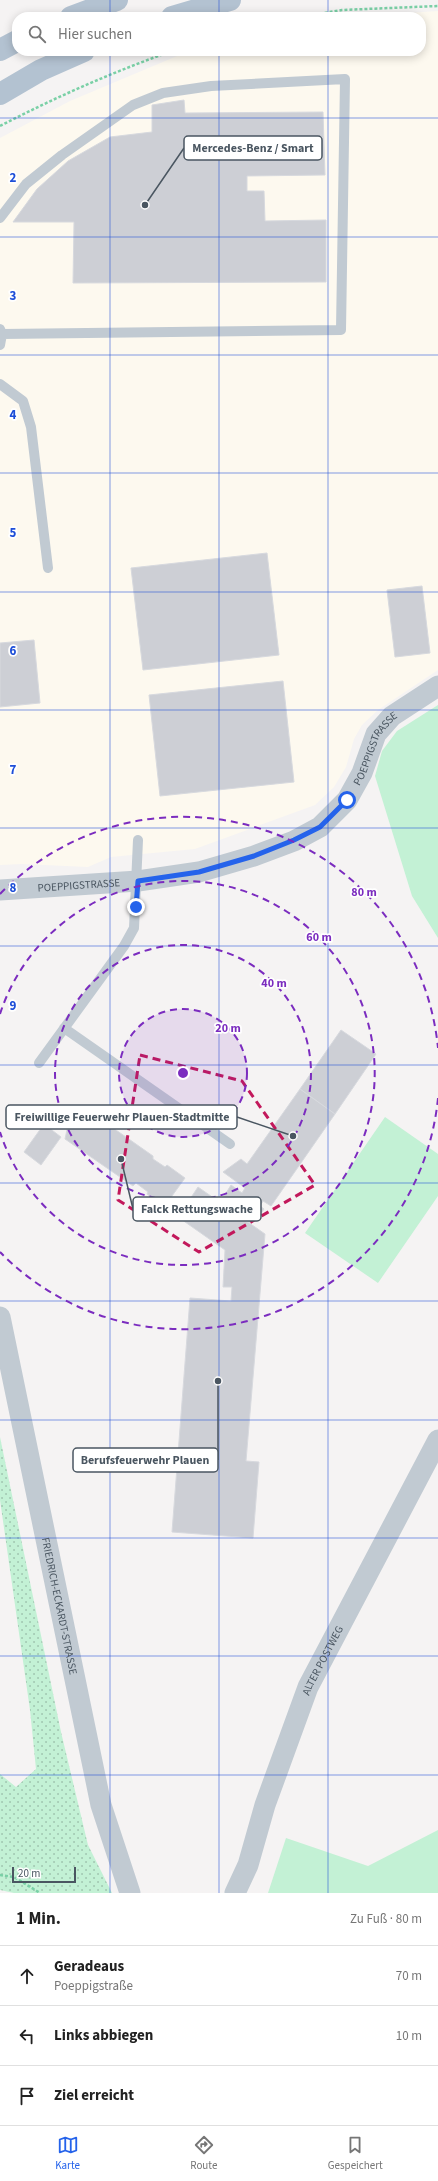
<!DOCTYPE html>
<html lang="de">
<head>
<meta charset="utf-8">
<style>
	:root { --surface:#fff; --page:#f2f2f2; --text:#222; --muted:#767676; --line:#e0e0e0; --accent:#2563eb }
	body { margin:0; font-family:"Source Sans 3",sans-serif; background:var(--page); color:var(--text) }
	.scale { position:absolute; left:12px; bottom:10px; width:64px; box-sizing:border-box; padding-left:4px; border:2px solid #4a5661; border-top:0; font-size:11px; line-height:14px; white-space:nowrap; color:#4a5661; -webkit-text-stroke:3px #fff; paint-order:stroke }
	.stop { position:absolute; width:12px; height:12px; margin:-9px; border:3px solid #2563eb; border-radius:50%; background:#fff }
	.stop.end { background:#2563eb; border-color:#fff; box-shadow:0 1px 4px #0008 }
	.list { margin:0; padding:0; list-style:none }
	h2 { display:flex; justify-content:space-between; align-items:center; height:52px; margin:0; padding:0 16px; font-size:17px }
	h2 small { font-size:13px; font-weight:400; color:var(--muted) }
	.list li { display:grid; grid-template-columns:26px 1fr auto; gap:12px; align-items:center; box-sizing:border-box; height:60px; padding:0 16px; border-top:1px solid var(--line) }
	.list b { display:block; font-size:15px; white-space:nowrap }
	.list p { margin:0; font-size:13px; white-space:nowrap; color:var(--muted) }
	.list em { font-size:13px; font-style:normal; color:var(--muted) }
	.icon { flex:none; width:22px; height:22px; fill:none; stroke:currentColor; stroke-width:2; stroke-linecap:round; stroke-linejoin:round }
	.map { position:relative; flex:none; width:438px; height:1893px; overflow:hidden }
	.search { position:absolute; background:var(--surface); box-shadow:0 2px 10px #0003; left:12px; right:12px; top:12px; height:44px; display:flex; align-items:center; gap:10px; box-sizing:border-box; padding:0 14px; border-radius:16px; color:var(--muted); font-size:15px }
	.sheet { height:232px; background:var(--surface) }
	nav { display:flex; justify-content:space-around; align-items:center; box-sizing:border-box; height:56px; border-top:1px solid var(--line); background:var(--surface); font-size:11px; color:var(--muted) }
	nav a { display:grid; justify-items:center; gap:2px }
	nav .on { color:var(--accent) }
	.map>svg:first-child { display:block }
	.commercial { fill:#fdf9ef }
	.grass { fill:url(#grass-dots) }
	.garden { fill:#c3f1d5 }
	.building { fill:#cdcfd5; stroke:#d7d9de }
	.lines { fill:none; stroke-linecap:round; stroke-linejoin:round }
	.path { stroke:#7ad0a6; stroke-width:2.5; stroke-dasharray:3 2; stroke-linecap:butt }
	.lane { stroke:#c1cad2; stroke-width:10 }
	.street { stroke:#c1cad2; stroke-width:21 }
	.primary { stroke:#b3c2d1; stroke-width:22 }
	.route { stroke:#2563eb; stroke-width:5 }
	.marked { fill:none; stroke:#c2185b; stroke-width:3; stroke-dasharray:8 5; stroke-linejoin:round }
	.grid { fill:none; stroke:#1d4ed8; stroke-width:1; stroke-opacity:0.55 }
	.ring { fill:none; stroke:#7b2cbf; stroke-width:2; stroke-dasharray:7 5 }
	.labels { text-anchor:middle; stroke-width:3.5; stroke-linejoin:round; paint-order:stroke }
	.street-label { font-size:11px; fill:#4a5661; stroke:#fff }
	.grid-label { font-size:13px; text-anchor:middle; font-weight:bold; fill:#1d4ed8; stroke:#fff; stroke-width:3.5; stroke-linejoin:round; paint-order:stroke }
	.centre { fill:#7b2cbf; stroke:#fff; stroke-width:2 }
	.ring-label { font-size:12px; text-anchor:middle; font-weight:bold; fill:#7b2cbf; stroke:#fff; stroke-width:3.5; stroke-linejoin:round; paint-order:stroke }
	.leader { fill:none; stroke:#4a5661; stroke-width:1.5 }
	.callout-dot { fill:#4a5661; stroke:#fff; stroke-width:1.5 }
	.callout { fill:#fff; stroke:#4a5661; stroke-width:1.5 }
	.callout-label { font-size:12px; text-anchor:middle; font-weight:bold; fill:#4a5661 }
</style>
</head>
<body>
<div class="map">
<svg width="438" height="1893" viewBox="0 0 438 1893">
	<defs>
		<pattern id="grass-dots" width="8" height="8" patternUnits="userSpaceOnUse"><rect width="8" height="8" fill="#c3f1d5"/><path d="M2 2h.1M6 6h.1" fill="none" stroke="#a0c6b0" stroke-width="1.8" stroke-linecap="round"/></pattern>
	</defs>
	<rect width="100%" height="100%" fill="#f5f3f3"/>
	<path class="commercial" d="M 438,11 L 438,670 L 378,710 L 362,725 L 354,739 L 346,767 L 334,787 L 315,805 L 195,849 L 111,857 L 88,867 L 22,864 L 0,865 L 0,138 L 70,101 L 189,51 L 421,51 L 421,17 L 351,17 Z"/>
	<path class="grass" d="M 0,1437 L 61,1732 L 88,1845 L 112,1893 L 14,1893 L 0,1890 L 0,1774 L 16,1787 L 36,1769 L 30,1710 L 0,1500 Z"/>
	<path class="garden" d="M 438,705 L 438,938 L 412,896 L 375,776 L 382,751 L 397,731 Z
		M 385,1117 L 438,1154 L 438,1196 L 378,1283 L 305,1233 Z
		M 438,1830 L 438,1893 L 268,1893 L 286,1838 L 368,1866 Z"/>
	<path class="building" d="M 184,100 L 185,113 L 323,112 L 325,175 L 247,176 L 247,191 L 264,191 L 265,221 L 326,220 L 326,282 L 73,283 L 74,222 L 13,222 L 37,189 L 68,161 L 110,137 L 152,132 L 152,105 Z
		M 267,553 L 279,655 L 143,670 L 131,568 Z
		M 422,586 L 430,653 L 395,657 L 387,590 Z
		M 34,640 L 40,703 L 0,707 L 0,643 Z
		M 283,681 L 294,782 L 160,796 L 149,695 Z
		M 341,1030 L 376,1054 L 335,1114 L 300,1089 Z
		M 300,1089 L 335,1114 L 271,1206 L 263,1201 L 260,1206 L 264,1209 L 256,1221 L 252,1218 L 249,1223 L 229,1210 L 233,1205 L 223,1198 L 231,1185 L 242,1193 L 245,1188 L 223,1172 L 241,1159 L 247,1164 Z
		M 86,1109 L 153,1156 L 153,1159 L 165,1167 L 167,1165 L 185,1178 L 164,1207 L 147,1194 L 148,1192 L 136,1183 L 133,1186 L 65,1139 L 68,1125 L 80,1118 Z
		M 44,1124 L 61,1137 L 41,1165 L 24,1152 Z
		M 198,1187 L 265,1234 L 246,1461 L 259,1462 L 253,1538 L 172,1532 L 190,1298 L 231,1301 L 232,1287 L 223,1287 L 225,1250 L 178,1217 Z"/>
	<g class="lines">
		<path class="path" d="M 300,17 L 342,10 L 438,6
			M 0,126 C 56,97 113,72 172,51
			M 0,1875 L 14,1877 L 40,1893"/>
		<path class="lane" d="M 0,218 L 26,184 L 62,155 L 133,105 L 163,93 L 211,86 L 345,79 L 341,330 L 2,334
			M 0,329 L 2,334 L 0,345
			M 0,384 L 23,401 L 31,427 L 48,568
			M 64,1028 L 230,1144
			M 39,1063 L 124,946 L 134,928 L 138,840"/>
		<g class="street">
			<path id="s1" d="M 0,890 L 138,881 L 199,872 L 254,856 L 294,841 L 320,827 L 347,800 L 362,773 L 376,734 L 392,716 L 438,686"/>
			<path id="s2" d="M 0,1317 L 101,1805 L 130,1893"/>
			<path id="s3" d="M 235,1893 L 248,1865 L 265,1805 L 308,1687 L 438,1440"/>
		</g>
		<path class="primary" d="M 71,17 L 117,0
			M 172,17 L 230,0
			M 0,50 L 17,41
			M 0,94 L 41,70 L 84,51"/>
	</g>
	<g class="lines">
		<path class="route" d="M 136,907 L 138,881 L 199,872 L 254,856 L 294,840 L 320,827 L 347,800"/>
	</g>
	<path class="marked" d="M 140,1055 L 242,1081 L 315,1185 L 199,1252 L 118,1200 Z"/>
	<path class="grid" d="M 110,0 L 110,17M 219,0 L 219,17M 328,0 L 328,17M 110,51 L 110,1893M 219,51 L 219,1893M 328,51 L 328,1893M 0,118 L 438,118M 0,237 L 438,237M 0,355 L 438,355M 0,473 L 438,473M 0,592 L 438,592M 0,710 L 438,710M 0,828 L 438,828M 0,946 L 438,946M 0,1065 L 438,1065M 0,1183 L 438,1183M 0,1301 L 438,1301M 0,1420 L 438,1420M 0,1538 L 438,1538M 0,1656 L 438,1656M 0,1775 L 438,1775"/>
	<circle cx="183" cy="1073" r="64" fill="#7b2cbf" fill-opacity=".12"/>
	<g class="ring">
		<circle cx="183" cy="1073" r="64"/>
		<circle cx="183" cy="1073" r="128"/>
		<path d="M0 1014A192 192 0 1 1 0 1132"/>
		<path d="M438 1098A256 256 0 0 1 0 1252M0 894A256 256 0 0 1 438 1048"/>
	</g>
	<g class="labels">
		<g class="street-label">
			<text dy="4" stroke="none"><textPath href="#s1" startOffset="427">POEPPIGSTRASSE</textPath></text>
			<text dy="4" stroke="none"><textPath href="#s1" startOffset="79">POEPPIGSTRASSE</textPath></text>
			<text dy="4" stroke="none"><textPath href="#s2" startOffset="295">FRIEDRICH-ECKARDT-STRASSE</textPath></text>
			<text dy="4" stroke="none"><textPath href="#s3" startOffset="249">ALTER POSTWEG</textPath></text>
		</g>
	</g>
	<g class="grid-label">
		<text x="13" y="182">2</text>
		<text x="13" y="300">3</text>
		<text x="13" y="419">4</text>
		<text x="13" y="537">5</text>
		<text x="13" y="655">6</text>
		<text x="13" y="774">7</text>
		<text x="13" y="892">8</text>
		<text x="13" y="1010">9</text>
	</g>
	<circle cx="183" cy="1073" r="6" class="centre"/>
	<g class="ring-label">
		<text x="364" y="896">80 m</text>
		<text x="319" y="941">60 m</text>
		<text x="274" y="987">40 m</text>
		<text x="228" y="1032">20 m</text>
	</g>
	<path class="leader" d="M145 205L184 148M293 1136L237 1117M121 1159L133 1209M218 1381L218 1460"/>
	<g class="callout-dot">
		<circle cx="145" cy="205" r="4"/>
		<circle cx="293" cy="1136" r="4"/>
		<circle cx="121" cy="1159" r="4"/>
		<circle cx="218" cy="1381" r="4"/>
	</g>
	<g class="callout">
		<rect x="184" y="136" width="138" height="24" rx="4"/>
		<rect x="6" y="1105" width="231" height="24" rx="4"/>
		<rect x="133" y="1197" width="128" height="24" rx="4"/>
		<rect x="73" y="1448" width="145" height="24" rx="4"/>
	</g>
	<g class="callout-label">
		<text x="253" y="152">Mercedes-Benz / Smart</text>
		<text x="122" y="1121">Freiwillige Feuerwehr Plauen-Stadtmitte</text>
		<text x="197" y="1213">Falck Rettungswache</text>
		<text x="145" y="1464">Berufsfeuerwehr Plauen</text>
	</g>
</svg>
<div class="scale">20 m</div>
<div class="stop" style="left:347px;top:800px"></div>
<div class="stop end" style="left:136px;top:907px"></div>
<div class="search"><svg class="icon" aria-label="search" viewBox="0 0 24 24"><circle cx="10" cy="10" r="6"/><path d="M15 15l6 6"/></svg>Hier suchen</div>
</div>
<section class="sheet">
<h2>1 Min.<small>Zu Fuß · 80 m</small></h2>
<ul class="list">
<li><svg class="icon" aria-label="ahead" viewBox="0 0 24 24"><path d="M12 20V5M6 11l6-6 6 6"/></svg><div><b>Geradeaus</b><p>Poeppigstraße</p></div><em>70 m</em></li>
<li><svg class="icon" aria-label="left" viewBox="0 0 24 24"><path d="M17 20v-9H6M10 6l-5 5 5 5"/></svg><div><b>Links abbiegen</b></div><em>10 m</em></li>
<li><svg class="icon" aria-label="arrive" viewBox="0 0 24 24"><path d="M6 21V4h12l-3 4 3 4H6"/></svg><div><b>Ziel erreicht</b></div></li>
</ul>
</section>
<nav>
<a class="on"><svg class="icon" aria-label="map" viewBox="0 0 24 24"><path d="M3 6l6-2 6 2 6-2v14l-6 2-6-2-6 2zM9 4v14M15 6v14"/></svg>Karte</a>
<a><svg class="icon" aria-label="directions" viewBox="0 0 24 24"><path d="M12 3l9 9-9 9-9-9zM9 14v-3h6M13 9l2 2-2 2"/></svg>Route</a>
<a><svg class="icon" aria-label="saved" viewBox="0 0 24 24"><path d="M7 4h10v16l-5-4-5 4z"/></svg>Gespeichert</a>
</nav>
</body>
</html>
